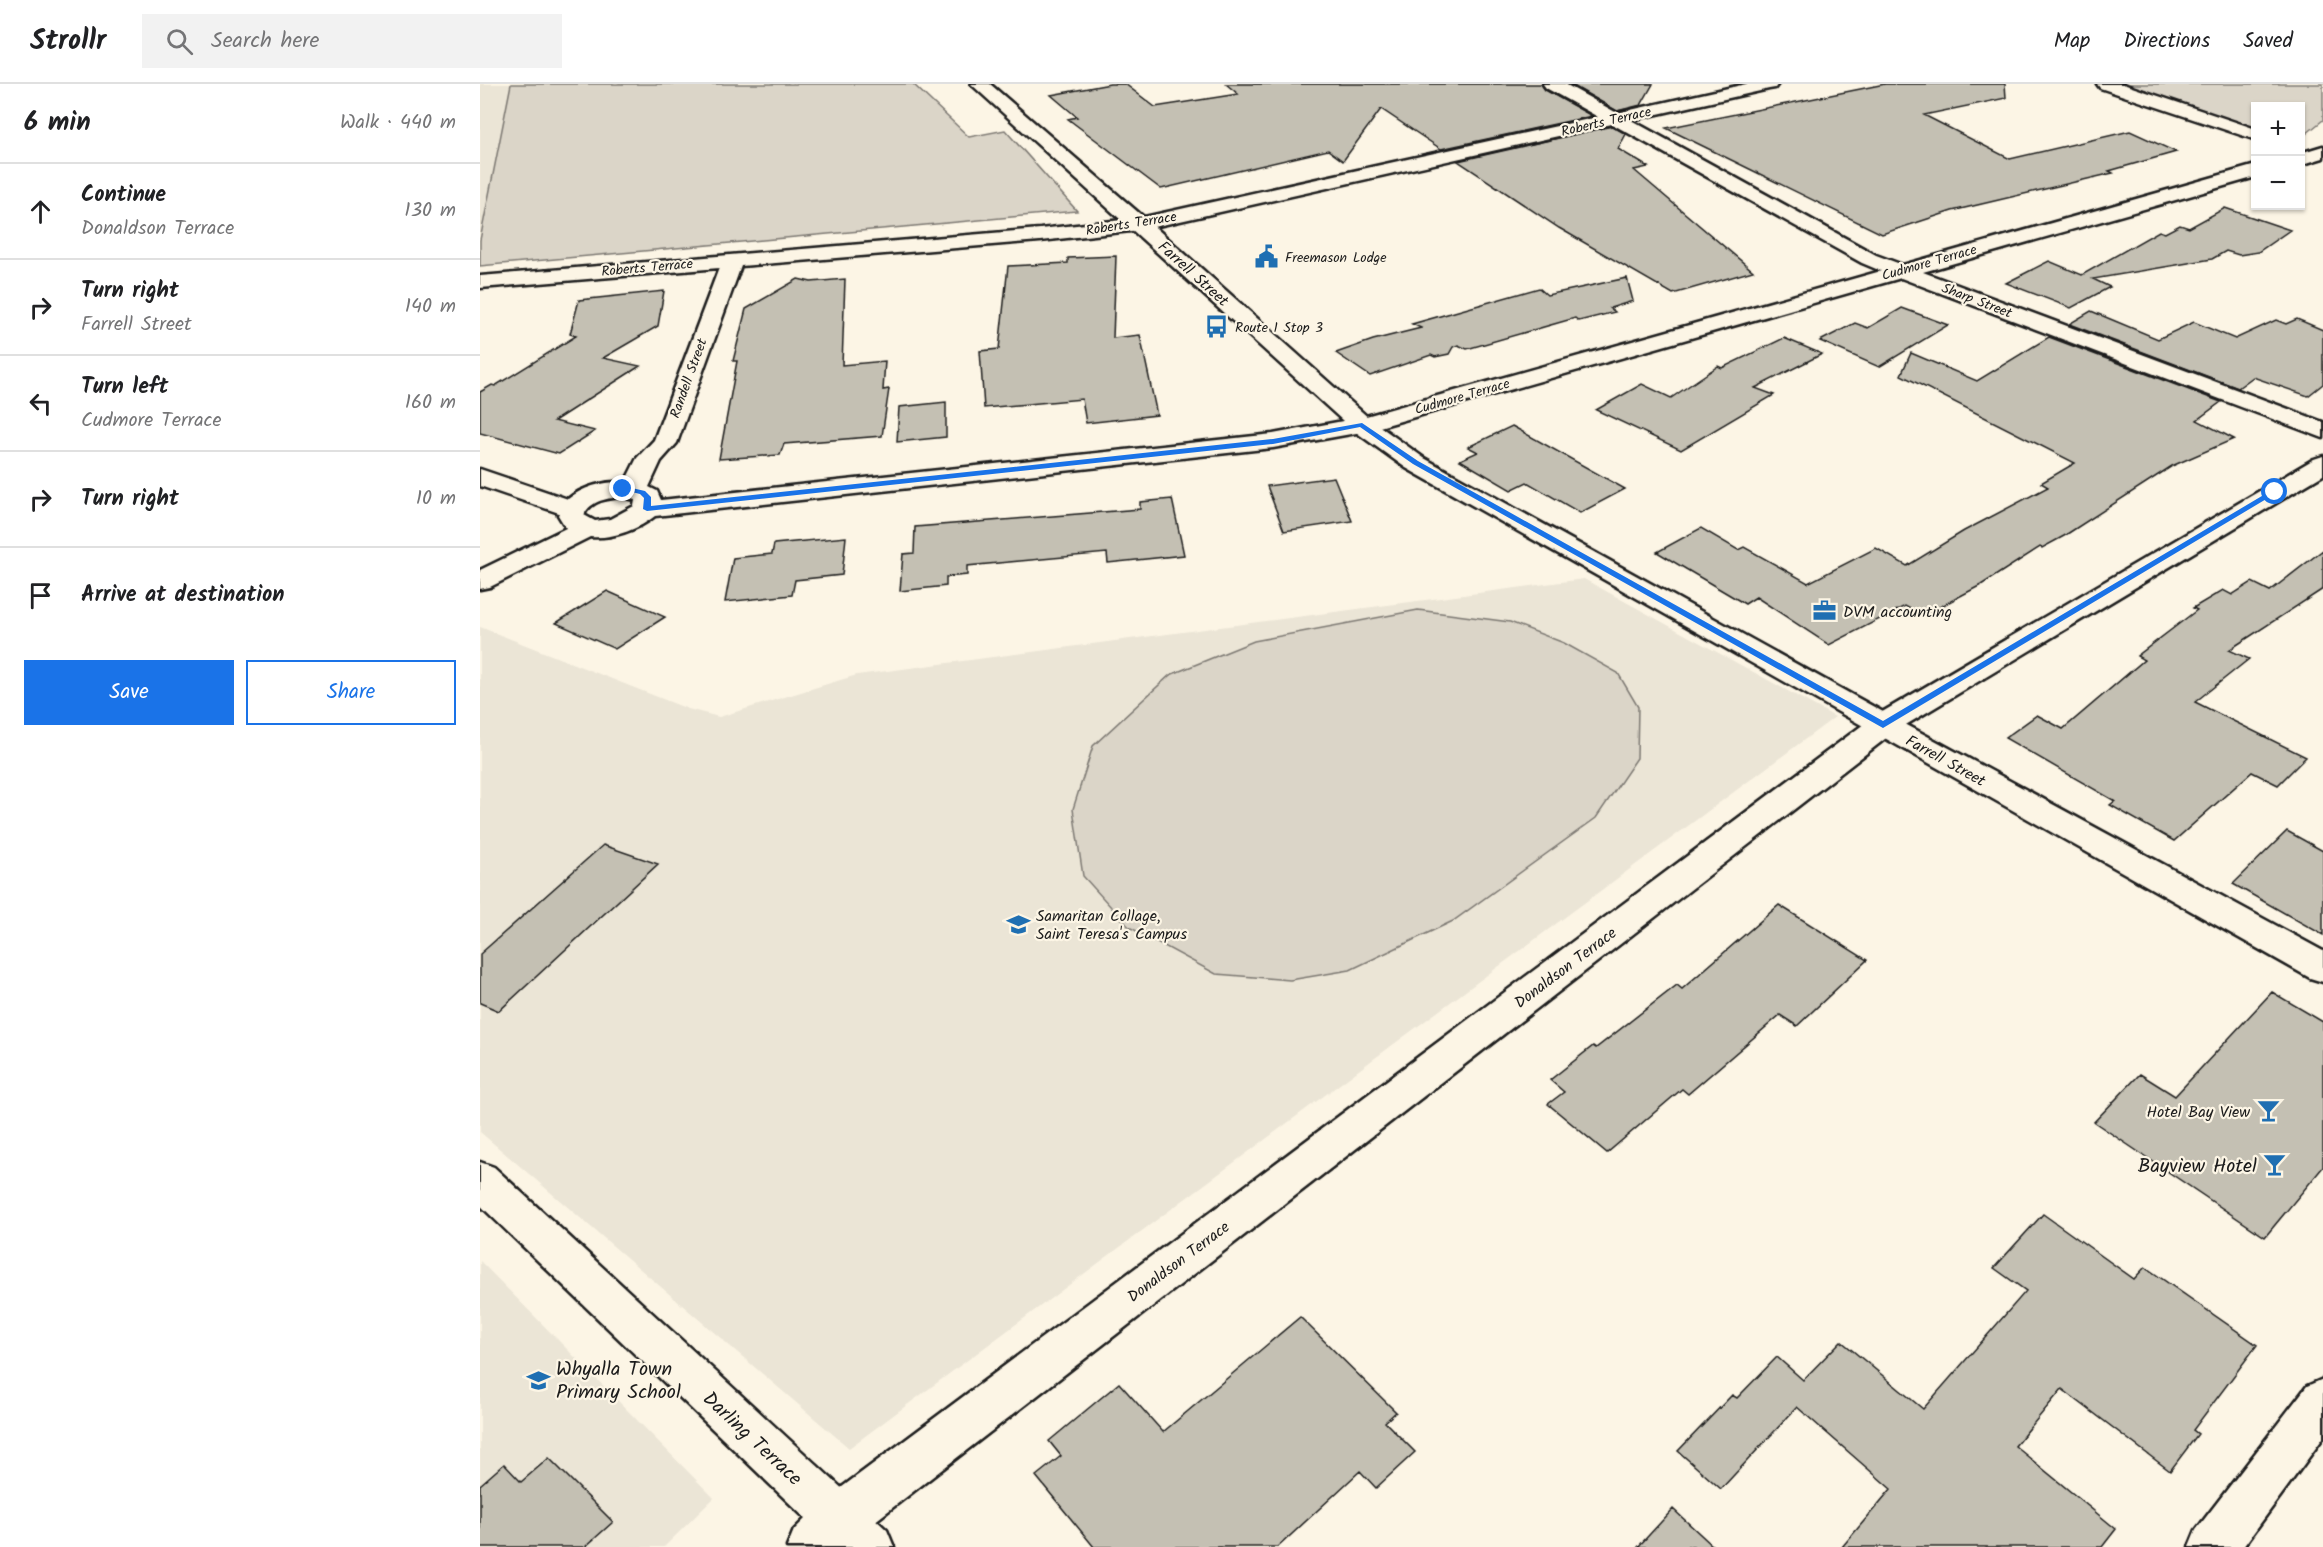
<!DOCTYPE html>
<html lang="en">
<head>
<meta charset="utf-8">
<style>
	:root { --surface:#fff; --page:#f2f2f2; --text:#202124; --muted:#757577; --line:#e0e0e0; --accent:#1a73e8 }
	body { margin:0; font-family:Kalam,sans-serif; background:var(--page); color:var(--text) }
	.controls { position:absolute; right:18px; top:18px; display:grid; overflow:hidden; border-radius:0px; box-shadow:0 2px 4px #0004 }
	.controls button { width:54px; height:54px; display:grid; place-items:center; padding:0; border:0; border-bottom:2px solid var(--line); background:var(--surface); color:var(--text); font:30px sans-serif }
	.stop { position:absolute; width:18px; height:18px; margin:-14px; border:4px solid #1a73e8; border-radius:50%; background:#fff }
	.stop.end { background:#1a73e8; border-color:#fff; box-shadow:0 2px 6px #0008 }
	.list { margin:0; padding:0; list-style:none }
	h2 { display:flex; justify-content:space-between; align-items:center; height:78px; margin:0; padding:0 24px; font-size:26px }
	h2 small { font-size:20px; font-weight:400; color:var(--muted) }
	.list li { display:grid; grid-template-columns:39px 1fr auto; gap:18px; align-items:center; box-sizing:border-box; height:96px; padding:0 24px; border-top:2px solid var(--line) }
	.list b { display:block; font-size:22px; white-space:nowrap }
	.list p { margin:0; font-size:20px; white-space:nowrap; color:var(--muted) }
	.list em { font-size:20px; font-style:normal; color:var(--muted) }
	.actions { display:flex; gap:12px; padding:18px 24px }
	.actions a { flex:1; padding:14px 0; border:2px solid var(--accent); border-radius:0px; text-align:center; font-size:21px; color:var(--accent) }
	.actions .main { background:var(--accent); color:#fff }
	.icon { flex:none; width:33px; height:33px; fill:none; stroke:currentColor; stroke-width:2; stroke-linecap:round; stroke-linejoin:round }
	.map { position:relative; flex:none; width:1843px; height:1463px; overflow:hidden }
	header { display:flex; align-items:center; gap:36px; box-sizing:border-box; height:84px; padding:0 30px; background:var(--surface); border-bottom:2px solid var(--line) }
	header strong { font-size:28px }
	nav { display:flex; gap:33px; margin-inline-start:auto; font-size:21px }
	.search { width:420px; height:54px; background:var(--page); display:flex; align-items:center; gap:15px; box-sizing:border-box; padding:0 21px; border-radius:0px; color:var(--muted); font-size:22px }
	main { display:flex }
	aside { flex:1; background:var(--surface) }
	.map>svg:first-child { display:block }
	.built { fill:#ebe5d6 }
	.green { fill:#dbd5c8; stroke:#7c7872; stroke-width:1.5 }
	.building { fill:#c4c0b3; stroke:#1c1c1c; stroke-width:1.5 }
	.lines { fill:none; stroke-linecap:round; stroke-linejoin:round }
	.minor-casing { stroke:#1c1c1c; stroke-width:5 }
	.major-casing { stroke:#1c1c1c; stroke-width:5 }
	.minor { fill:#fcf5e5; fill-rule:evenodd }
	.major { fill:#fcf5e5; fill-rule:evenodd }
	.route { fill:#1a73e8 }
	.labels { text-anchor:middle; stroke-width:4.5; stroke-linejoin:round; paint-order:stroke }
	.far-street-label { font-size:14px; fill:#1c1c1c; stroke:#fcf5e5 }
	.far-poi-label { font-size:14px; fill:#1c1c1c; stroke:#fcf5e5; text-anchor:start }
	.street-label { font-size:16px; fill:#1c1c1c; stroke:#fcf5e5 }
	.poi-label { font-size:16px; fill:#1c1c1c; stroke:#fcf5e5; text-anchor:start }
	.near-poi-label { font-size:20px; fill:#1c1c1c; stroke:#fcf5e5; text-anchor:end }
	.near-street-label { font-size:20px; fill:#1c1c1c; stroke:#fcf5e5 }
</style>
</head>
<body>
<header>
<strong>Strollr</strong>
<div class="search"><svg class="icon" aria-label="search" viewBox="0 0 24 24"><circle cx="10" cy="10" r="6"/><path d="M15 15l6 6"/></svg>Search here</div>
<nav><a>Map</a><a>Directions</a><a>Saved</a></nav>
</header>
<main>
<aside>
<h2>6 min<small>Walk · 440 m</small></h2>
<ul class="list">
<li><svg class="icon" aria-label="ahead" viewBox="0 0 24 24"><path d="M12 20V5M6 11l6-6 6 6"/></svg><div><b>Continue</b><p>Donaldson Terrace</p></div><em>130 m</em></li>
<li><svg class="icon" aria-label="right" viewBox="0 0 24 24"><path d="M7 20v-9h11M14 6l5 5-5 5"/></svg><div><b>Turn right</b><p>Farrell Street</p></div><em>140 m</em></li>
<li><svg class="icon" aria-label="left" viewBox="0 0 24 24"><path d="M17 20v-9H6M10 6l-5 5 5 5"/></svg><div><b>Turn left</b><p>Cudmore Terrace</p></div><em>160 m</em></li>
<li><svg class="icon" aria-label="right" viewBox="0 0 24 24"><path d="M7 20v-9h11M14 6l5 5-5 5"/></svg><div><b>Turn right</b></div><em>10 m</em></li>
<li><svg class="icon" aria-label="arrive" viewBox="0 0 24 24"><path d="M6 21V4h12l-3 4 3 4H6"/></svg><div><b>Arrive at destination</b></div></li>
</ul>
<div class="actions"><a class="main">Save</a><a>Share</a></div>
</aside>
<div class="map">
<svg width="1843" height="1463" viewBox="0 0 1843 1463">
	<rect width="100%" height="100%" fill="#fcf5e5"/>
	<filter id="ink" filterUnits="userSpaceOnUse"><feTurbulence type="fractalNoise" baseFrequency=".0167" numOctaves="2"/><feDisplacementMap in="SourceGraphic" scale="12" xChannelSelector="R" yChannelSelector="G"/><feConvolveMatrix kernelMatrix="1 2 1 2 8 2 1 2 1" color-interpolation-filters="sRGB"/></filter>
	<g filter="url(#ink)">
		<path class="built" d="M 0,0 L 31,0 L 0,156 Z
			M 1104,495 L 1355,633 L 369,1364 L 0,1048 L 0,543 L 208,625 L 239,633 L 377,591 Z
			M 0,1177 L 234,1414 L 184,1463 L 0,1463 Z"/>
		<path class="green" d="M 31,0 L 433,0 L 489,53 L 525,46 L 597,127 L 0,182 L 0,156 Z
			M 1646,0 L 1843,0 L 1843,36 L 1821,54 L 1820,22 L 1776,22 L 1775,44 Z
			M 938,526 L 1030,538 L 1084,559 L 1138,589 L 1158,623 L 1157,674 L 1116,734 L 973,837 L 870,886 L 810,896 L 736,890 L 649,843 L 603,792 L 593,725 L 613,662 L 690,591 L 774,557 Z"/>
		<path class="building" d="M 630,0 L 645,0 L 675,23 L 758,10 L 746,0 L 1061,0 L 1065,6 L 1112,32 L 961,65 L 901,25 L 863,77 L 848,66 L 681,105 L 588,35 L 597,33 L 571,11 Z
			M 1090,0 L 1173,0 L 1161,21 L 1137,27 Z
			M 1405,0 L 1525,0 L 1526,14 L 1444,31 L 1530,75 L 1650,47 L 1696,68 L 1629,87 L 1633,89 L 1472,127 L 1402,150 L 1186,44 Z
			M 1132,42 L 1146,50 L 1138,65 L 1168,83 L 1154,86 L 1273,187 L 1193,210 L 1079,144 L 978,77 Z
			M 1745,124 L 1810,146 L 1778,168 L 1759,171 L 1746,167 L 1732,175 L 1613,195 L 1630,203 L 1591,224 L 1526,199 L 1569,177 L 1602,191 L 1679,147 L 1685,149 L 1700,141 L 1709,144 Z
			M 636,172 L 633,254 L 660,251 L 677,331 L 606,339 L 602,315 L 504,324 L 500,267 L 519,265 L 528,182 L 588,179 L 588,174 Z
			M 1147,194 L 1153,217 L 1130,224 L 1135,228 L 1099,237 L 1095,234 L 987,265 L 978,261 L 973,263 L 969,270 L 955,273 L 951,271 L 890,292 L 856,269 L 893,256 L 941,244 L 932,240 L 1059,204 L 1067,211 Z
			M 318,195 L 331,198 L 365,195 L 362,281 L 405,277 L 403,306 L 409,305 L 402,352 L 304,360 L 300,371 L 239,375 L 257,277 L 253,277 L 266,225 Z
			M 184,207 L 178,242 L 123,274 L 160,282 L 74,337 L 115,347 L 79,370 L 0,349 L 0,308 L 12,301 L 15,302 L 96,252 L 90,250 L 99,216 Z
			M 1422,224 L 1468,241 L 1399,283 L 1340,257 L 1375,239 L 1388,244 Z
			M 1611,227 L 1678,255 L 1714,238 L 1755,255 L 1796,236 L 1806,240 L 1817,235 L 1843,246 L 1843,300 L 1828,312 L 1773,293 L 1758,304 L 1589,240 Z
			M 1569,253 L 1741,318 L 1717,336 L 1754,355 L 1692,382 L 1584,452 L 1562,464 L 1560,463 L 1501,501 L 1443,532 L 1425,522 L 1349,561 L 1276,513 L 1265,520 L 1177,468 L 1221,444 L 1258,466 L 1264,463 L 1328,499 L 1396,464 L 1427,482 L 1484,447 L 1568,403 L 1561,399 L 1595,379 L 1421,291 L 1431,269 L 1497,297 Z
			M 1304,254 L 1342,270 L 1275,304 L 1294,311 L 1201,366 L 1116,326 L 1162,300 L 1191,314 L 1238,282 L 1242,284 Z
			M 466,318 L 466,353 L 417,358 L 419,323 Z
			M 1032,342 L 1145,405 L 1100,429 L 1047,398 L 1031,406 L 980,376 L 998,368 L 988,363 Z
			M 854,393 L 872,437 L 804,447 L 787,402 Z
			M 692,415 L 704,471 L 628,479 L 627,469 L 487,482 L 487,491 L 466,493 L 466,502 L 420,507 L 423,470 L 434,469 L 435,443 L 660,425 L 660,418 Z
			M 366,453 L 362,491 L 315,496 L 312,511 L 245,518 L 253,474 L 292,470 L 294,460 Z
			M 1843,466 L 1843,505 L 1749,566 L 1769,575 L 1715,618 L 1826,673 L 1798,701 L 1772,688 L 1694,757 L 1630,721 L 1635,717 L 1525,654 L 1557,631 L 1583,645 L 1664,576 L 1657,572 L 1717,526 L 1713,524 L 1743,506 L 1752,511 L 1772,498 L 1790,507 Z
			M 127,507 L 185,533 L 135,565 L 76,539 Z
			M 1807,747 L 1843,767 L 1843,851 L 1753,800 Z
			M 123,761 L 178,780 L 19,927 L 0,919 L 0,870 Z
			M 1299,821 L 1387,876 L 1317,942 L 1300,931 L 1208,1010 L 1202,1005 L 1127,1069 L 1068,1020 L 1084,1008 L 1070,996 L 1113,962 L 1116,964 L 1197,901 L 1202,905 Z
			M 1792,908 L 1843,938 L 1843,1083 L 1785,1153 L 1614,1038 L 1660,990 L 1695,1012 Z
			M 1563,1130 L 1654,1195 L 1665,1183 L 1777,1261 L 1713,1346 L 1718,1350 L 1690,1387 L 1582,1305 L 1535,1362 L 1636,1445 L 1622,1463 L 1362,1463 L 1411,1405 L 1317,1323 L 1241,1405 L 1198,1367 L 1252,1311 L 1257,1314 L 1297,1273 L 1323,1296 L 1361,1257 L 1443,1325 L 1546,1207 L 1514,1184 Z
			M 820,1233 L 916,1328 L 905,1338 L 935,1368 L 896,1404 L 880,1387 L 798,1463 L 614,1463 L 556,1392 L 581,1372 L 569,1357 L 639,1299 L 683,1348 Z
			M 69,1374 L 133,1438 L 105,1463 L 0,1463 L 0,1401 L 24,1380 L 41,1398 Z
			M 1193,1425 L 1234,1463 L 1158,1463 Z"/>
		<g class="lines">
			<defs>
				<path id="minor" d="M 1063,0 L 1085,0 L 1137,29 L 1266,0 L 1298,0 L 1295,4 L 1289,5 L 1151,36 L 1396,171 L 1423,181 L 1776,81 L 1776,93 L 1443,188 L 1843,338 L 1843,354 L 1421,194 L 882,348 L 793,364 L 175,432 C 158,446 131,455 110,453 L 10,503 L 0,505 L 0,486 L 86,444 L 78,431 L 79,429 L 0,402 L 0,385 L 88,415 C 103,402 126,397 145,398 L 157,374 L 174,356 L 239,184 L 0,204 L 0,192 L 560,145 L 660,134 L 1118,33 L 1066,4 ZM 1132,40 L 1382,179 L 1401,187 L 879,334 L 793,350 L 181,416 L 177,407 L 169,403 L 181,377 L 197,359 L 261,182 L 560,157 L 660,146 ZM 143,413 L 155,416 L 154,422 L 130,435 L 115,437 L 104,431 C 111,416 128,414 143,413 Z
					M 1617,0 L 1643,0 L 1776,45 L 1776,56 L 1620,4 Z
					M 1843,62 L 1843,74 L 1820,81 L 1820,69 Z
					M 1843,372 L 1843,391 L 1414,648 L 376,1452 L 365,1463 L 307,1463 L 314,1446 L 342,1418 L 1392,634 L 1834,375 Z
					M 1843,1295 L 1843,1354 L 1763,1463 L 1709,1463 L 1716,1446 L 1827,1302 Z"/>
				<path id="major" d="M 491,0 L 510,0 L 667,136 L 891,336 L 944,374 L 1414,634 L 1843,867 L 1843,898 L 1830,894 L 926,384 L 873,346 Z
					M 0,1078 L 14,1083 L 407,1446 L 414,1463 L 355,1463 L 0,1121 Z"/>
			</defs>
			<use href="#minor" class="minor-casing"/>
			<use href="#major" class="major-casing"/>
			<use href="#minor" class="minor"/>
			<use href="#major" class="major"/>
		</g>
	</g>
	<path class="route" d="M 882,339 L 938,377 L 1403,637 L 1792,406 L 1798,408 L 1403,644 L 933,380 L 880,343 L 793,360 L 167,427 L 163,425 L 164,414 L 160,410 L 140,405 L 143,402 L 165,407 L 171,413 L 171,422 L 793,355 Z"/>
	<defs>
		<symbol id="civic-bare" viewBox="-9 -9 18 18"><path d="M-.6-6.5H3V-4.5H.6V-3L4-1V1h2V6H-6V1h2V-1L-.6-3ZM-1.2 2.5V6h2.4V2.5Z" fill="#1f6fb2" stroke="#fcf5e5" stroke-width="2.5" paint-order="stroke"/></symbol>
		<symbol id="bus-bare" viewBox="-9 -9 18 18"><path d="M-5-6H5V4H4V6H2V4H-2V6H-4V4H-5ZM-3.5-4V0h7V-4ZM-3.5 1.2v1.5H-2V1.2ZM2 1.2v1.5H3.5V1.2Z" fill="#1f6fb2" stroke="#fcf5e5" stroke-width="2.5" paint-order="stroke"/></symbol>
		<symbol id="office-bare" viewBox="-9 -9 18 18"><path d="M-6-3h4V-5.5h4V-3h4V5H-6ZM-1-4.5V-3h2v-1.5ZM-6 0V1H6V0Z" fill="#1f6fb2" stroke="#fcf5e5" stroke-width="2.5" paint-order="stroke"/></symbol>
		<symbol id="school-bare" viewBox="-9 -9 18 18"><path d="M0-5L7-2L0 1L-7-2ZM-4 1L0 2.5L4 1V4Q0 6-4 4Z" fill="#1f6fb2" stroke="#fcf5e5" stroke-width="2.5" paint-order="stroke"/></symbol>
		<symbol id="bar-bare" viewBox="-9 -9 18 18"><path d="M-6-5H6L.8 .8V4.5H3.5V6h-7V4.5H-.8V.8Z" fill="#1f6fb2" stroke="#fcf5e5" stroke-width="2.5" paint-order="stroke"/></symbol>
	</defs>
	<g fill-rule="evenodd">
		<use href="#civic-bare" x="770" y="156" width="33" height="33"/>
		<use href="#bus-bare" x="720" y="226" width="33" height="33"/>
		<use href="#office-bare" x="1328" y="510" width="33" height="33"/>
		<use href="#school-bare" x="522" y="824" width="33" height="33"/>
		<use href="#bar-bare" x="1772" y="1010" width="33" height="33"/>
		<use href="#bar-bare" x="1778" y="1064" width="33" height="33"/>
		<use href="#school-bare" x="42" y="1280" width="33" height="33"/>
	</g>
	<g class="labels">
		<g class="far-street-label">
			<text transform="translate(1126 37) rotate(-13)" y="5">Roberts Terrace</text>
			<text transform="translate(651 139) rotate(-9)" y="5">Roberts Terrace</text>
			<text transform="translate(1449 178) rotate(-16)" y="5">Cudmore Terrace</text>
			<text transform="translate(167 183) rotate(-5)" y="5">Roberts Terrace</text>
			<text transform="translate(1497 216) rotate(21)" y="5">Sharp Street</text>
			<text transform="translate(208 294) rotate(-70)" y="5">Randell Street</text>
			<text transform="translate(982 312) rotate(-16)" y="5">Cudmore Terrace</text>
		</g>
		<g class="far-poi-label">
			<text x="805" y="178">Freemason Lodge</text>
			<text x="755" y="248">Route 1 Stop 3</text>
		</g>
		<g class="street-label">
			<text transform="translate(714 189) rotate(42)" y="6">Farrell Street</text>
			<text transform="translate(1466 676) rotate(29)" y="6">Farrell Street</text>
			<text transform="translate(1085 883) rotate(-37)" y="6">Donaldson Terrace</text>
			<text transform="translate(698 1177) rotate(-37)" y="6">Donaldson Terrace</text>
		</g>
		<g class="poi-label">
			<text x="1363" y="533">DVM accounting</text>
			<text x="556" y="837">Samaritan Collage,<tspan x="556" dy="18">Saint Teresa's Campus</tspan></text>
			<text x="1770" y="1033" text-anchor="end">Hotel Bay View</text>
		</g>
		<g class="near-poi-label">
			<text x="1777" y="1088">Bayview Hotel</text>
			<text x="76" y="1291" text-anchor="start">Whyalla Town<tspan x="76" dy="23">Primary School</tspan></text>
		</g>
		<g class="near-street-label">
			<text transform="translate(273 1354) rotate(43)" y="7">Darling Terrace</text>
		</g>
	</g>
</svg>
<div class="controls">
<button>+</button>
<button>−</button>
</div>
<div class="stop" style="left:1795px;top:408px"></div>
<div class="stop end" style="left:143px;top:405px"></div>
</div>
</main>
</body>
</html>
